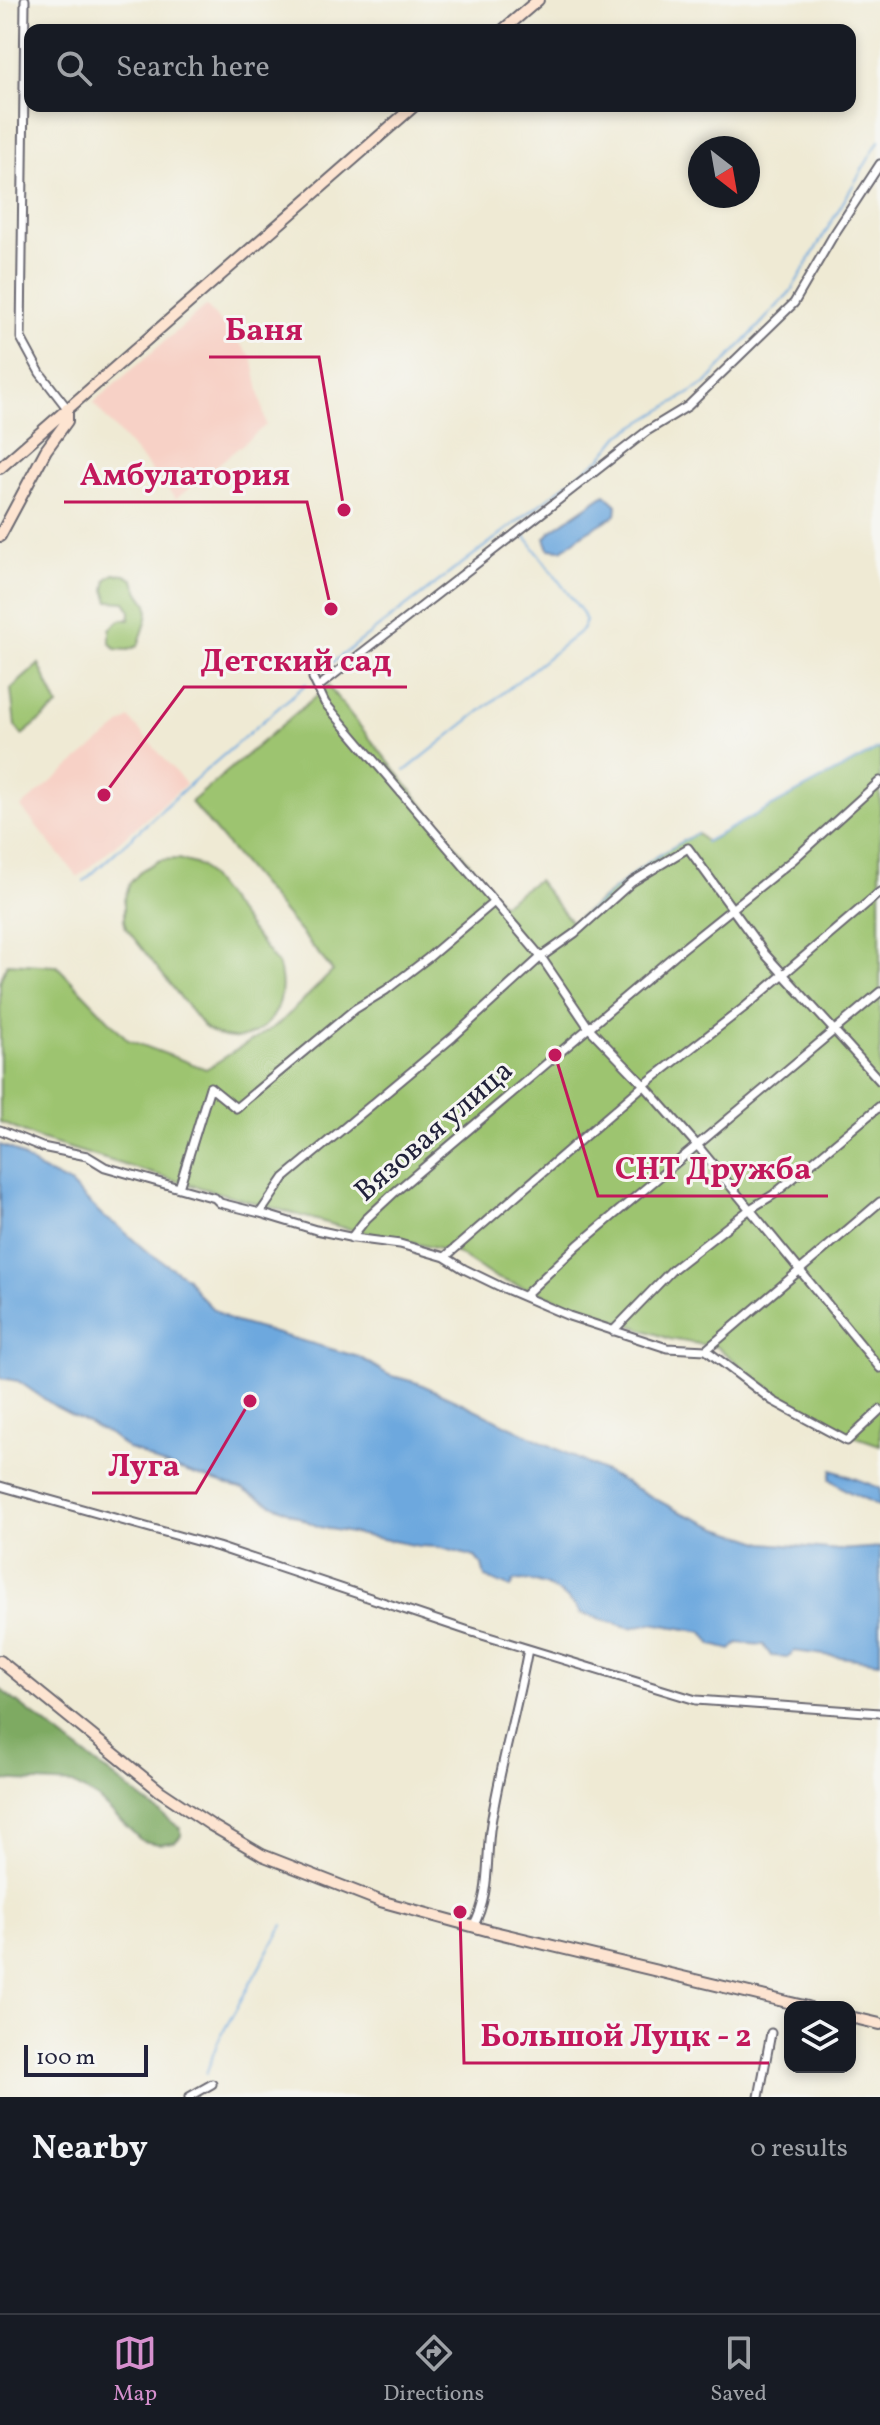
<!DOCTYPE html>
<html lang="en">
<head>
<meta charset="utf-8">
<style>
	:root { --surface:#171b24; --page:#20242c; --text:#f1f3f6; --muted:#9ea1a6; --line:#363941; --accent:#d690ce }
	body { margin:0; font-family:Vollkorn,serif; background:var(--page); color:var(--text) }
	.controls { position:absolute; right:24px; bottom:24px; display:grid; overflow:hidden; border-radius:16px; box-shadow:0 4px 12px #0003 }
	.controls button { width:72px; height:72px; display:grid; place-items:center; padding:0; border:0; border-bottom:2px solid var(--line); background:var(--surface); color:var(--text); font:40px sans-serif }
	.compass { position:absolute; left:688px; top:136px; width:72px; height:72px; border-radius:50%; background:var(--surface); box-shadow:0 4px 12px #0003; rotate:149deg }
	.scale { position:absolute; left:24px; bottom:20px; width:124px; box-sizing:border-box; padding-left:8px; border:4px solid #22223b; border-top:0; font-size:22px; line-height:28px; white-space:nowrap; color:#22223b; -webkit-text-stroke:6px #f6f6f2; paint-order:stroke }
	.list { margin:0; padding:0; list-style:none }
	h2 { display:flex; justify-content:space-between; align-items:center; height:104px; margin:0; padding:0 32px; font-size:34px }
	h2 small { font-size:26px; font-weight:400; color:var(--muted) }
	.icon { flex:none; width:44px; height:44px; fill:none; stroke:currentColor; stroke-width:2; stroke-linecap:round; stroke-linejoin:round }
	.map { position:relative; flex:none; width:880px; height:2097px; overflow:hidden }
	.search { position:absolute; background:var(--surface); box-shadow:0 4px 12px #0003; left:24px; right:24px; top:24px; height:88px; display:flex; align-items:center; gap:20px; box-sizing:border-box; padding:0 28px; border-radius:16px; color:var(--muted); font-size:30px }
	.sheet { height:216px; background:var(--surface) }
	nav { display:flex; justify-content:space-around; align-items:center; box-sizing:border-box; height:112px; border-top:2px solid var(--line); background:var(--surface); font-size:22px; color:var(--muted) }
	nav a { display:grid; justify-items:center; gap:4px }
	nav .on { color:var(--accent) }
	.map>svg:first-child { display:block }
	.built { fill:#f7d1c6 }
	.green { fill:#9dc46f; stroke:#607355; stroke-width:2 }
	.forest { fill:#7eaa62; stroke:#50664e; stroke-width:2 }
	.water { fill:#6da8de; stroke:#48658c; stroke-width:2 }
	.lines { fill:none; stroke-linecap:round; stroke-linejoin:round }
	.stream { stroke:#6da8de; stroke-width:2 }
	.street-casing { stroke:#6a6871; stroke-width:11 }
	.secondary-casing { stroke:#6a6871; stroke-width:14 }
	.street { stroke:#fff; stroke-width:7 }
	.secondary { stroke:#fde4d1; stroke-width:10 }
	.labels { text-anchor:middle; stroke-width:6; stroke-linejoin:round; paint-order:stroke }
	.street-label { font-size:30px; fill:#22223b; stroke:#f6f6f2 }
	.leader { fill:none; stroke:#c2185b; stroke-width:3 }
	.callout-dot { fill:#c2185b; stroke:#f6f6f2; stroke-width:3 }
	.callout-label { font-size:32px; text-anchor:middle; font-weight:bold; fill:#c2185b; stroke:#f6f6f2; stroke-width:6; stroke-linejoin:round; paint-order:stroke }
</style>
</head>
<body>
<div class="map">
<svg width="880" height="2097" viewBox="0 0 880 2097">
	<rect width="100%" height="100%" fill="#f6f6f2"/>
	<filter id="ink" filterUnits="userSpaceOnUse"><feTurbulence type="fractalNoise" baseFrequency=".0125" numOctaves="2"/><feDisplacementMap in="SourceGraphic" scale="16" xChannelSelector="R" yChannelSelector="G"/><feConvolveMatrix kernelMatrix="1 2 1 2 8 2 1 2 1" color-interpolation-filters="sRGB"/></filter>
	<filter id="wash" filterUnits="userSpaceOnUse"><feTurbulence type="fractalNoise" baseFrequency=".006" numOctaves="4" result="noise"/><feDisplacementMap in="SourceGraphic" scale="32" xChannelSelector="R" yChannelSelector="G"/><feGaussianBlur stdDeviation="1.8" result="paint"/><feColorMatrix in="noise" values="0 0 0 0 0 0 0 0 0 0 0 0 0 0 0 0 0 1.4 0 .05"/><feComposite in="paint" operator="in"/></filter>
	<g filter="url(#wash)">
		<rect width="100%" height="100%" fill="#efead4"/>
		<path class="built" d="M 206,306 L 252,357 L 266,425 L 176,499 L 93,403 Z
			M 129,718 L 186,784 L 78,877 L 21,807 Z"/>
		<path class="green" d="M 114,574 L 125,575 L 134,580 C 137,593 142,595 147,604 C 151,615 141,635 138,646 L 128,650 L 116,649 L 110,643 L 110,629 L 120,620 L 129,619 C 131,612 130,608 125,602 L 109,601 L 105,590 L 107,579 Z
			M 39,664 L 58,706 L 22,735 L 15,726 L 11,689 Z
			M 328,686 L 502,904 L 537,880 L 572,923 L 651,860 L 697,833 L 706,842 L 880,748 L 880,1445 L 845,1433 L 783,1399 L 717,1347 L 670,1339 L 494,1277 L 457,1253 L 345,1228 L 184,1183 L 39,1139 L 0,1122 L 0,982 L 7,963 L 57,966 L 128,1040 L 206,1069 L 280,1023 L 333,971 L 191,802 Z
			M 179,859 L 201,866 L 278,965 C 296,1017 244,1060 203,1026 L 126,928 L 124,920 L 124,900 L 130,883 L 142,870 L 160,860 Z"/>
		<path class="forest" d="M 0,1689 L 181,1829 L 181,1836 L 175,1842 L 159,1844 L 142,1841 L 98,1799 L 73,1784 L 0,1780 Z"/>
		<path class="water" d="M 605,494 L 617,505 L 616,515 L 583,534 L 562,550 L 549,549 L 545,538 L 551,531 Z
			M 0,1145 L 12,1149 L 39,1169 L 70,1184 L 104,1217 L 118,1226 L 145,1250 L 187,1278 L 198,1294 L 212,1308 L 232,1321 L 359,1357 L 389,1375 L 418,1383 L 464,1404 L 607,1473 L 678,1511 L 719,1528 L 764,1543 L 839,1550 L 880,1547 L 880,1662 L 794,1651 L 788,1657 L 771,1656 L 764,1645 L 738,1643 L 731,1650 L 712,1645 L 703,1632 L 651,1623 L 631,1628 L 580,1613 C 568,1594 538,1577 514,1581 L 511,1588 L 485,1577 L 482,1565 L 475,1557 L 438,1547 L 419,1546 L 319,1527 L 243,1490 L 156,1462 L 138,1452 L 128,1449 L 109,1434 L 56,1407 L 18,1381 L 0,1378 Z
			M 832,1470 L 880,1488 L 880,1506 L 847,1491 L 830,1479 Z"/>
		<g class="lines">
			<path class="stream" d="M 320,672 L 602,457 L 620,435 L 705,384 L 791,291 L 879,141
				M 405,771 L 582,630 L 586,621 L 582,612 L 525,536
				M 705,842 L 880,748
				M 84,881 L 190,784 L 306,684
				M 542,949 L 651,860 L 697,833
				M 206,2074 L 218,2041 L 283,1925"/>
		</g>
	</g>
	<g filter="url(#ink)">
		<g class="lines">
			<defs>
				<path id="street" d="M 25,0 L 21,338 L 40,373 L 67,408
					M 313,678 L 325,703 L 541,957 L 589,1028 L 644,1085 L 697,1145 L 880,1368
					M 318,687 L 647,431 L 688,406 L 794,303 L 833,236 L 880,164
					M 494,902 L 428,958 L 386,990 L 355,1009 L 236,1108 L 210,1087 L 179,1188 L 215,1198 L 220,1203 L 260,1213 L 284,1178 L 453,1037 L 541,957 L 575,933 L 632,882 L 688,848 L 765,954 L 880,1081
					M 0,1130 L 42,1147 L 87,1156 L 105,1167 L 179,1188
					M 260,1213 L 316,1230 L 354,1238 L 400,1244 L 445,1257 L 644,1085 L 746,1006 L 880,892
					M 351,1238 L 366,1219 L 395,1192 L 676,954 L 794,859 L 880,781
					M 445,1257 L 464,1269 L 499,1286 L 569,1316 L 667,1348 L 706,1350 L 773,1401 L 847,1441 L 880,1410
					M 524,1296 L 578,1245 L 880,992
					M 613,1331 L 672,1270 L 750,1209 L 773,1195 L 880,1106
					M 706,1350 L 880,1202
					M 0,1486 L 218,1547 L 469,1631 L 696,1700 L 880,1713
					M 473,1927 C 490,1896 486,1864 490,1830 C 499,1769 517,1710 528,1649
					M 189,2097 L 212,2084
					M 759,2097 L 771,2033"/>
				<path id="secondary" d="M 503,30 L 538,0
					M 0,468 L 414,106
					M 0,536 L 46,450 L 67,421 L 67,408
					M 0,1661 L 160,1791 L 211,1825 L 262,1855 L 380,1901 L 490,1931 L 808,2007
					M 850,2017 L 880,2024"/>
			</defs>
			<use href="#street" class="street-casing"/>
			<use href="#secondary" class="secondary-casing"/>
			<use href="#street" class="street"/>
			<use href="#secondary" class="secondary"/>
		</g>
	</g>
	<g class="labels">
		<g class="street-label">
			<text transform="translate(433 1130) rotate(-41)" y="10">Вязовая улица</text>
		</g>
	</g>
	<path class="leader" d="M344 510L319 357H209M331 609L307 502H64M104 795L184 687H407M555 1055L598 1196H828M250 1401L196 1493H92M460 1912L464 2063H769"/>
	<g class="callout-dot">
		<circle cx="344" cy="510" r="8"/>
		<circle cx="331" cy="609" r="8"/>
		<circle cx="104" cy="795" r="8"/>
		<circle cx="555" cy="1055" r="8"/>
		<circle cx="250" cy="1401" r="8"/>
		<circle cx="460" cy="1912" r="8"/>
	</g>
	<g class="callout-label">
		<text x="264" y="340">Баня</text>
		<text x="185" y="485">Амбулатория</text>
		<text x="296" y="671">Детский сад</text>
		<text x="713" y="1179">СНТ Дружба</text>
		<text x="144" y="1476">Луга</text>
		<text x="616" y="2046">Большой Луцк - 2</text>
	</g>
</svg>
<div class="controls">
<button><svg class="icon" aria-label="layers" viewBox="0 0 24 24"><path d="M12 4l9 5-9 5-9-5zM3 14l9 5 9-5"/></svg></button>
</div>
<svg class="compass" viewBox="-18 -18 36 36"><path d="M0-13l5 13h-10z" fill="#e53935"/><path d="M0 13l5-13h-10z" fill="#9ea1a6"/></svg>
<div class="scale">100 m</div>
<div class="search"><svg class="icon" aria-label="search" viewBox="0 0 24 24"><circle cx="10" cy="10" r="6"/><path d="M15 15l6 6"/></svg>Search here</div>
</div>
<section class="sheet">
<h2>Nearby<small>0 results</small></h2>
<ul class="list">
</ul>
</section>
<nav>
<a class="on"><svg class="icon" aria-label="map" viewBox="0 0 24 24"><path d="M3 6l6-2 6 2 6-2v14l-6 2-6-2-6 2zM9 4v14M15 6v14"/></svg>Map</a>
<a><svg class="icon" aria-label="directions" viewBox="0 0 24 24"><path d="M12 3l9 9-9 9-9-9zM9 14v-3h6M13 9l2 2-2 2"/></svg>Directions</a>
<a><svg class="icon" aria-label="saved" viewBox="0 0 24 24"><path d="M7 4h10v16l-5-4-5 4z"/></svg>Saved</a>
</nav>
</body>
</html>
